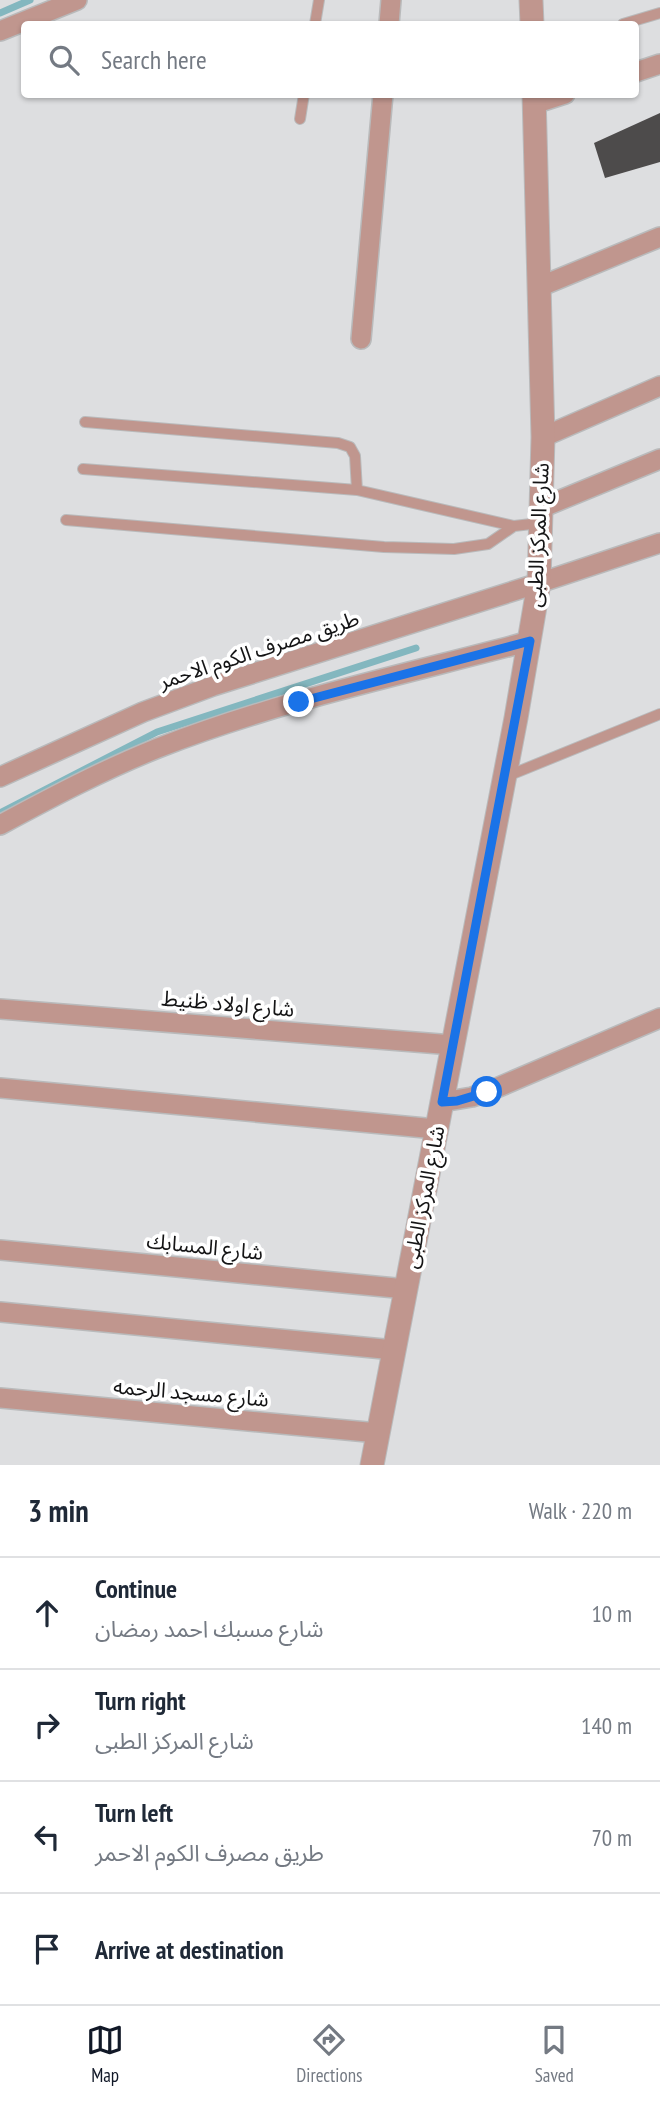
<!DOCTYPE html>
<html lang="en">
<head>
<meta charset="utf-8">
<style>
	:root { --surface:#fff; --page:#f6f6f7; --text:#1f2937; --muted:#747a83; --line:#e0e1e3; --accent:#111827 }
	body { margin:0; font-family:"PT Sans Narrow","Noto Sans Arabic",sans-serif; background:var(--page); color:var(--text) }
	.stop { position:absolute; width:21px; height:21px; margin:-16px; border:5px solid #1a73e8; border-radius:50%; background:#fff }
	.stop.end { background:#1a73e8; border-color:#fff; box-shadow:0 2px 7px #0008 }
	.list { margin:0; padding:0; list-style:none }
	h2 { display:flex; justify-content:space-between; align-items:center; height:91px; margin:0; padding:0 28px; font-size:30px }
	h2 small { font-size:23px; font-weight:400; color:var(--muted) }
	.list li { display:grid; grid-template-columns:46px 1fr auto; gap:21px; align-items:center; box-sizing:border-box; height:112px; padding:0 28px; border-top:2px solid var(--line) }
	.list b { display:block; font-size:26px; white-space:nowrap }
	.list p { margin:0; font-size:23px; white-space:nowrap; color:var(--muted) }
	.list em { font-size:23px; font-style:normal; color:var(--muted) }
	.icon { flex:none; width:38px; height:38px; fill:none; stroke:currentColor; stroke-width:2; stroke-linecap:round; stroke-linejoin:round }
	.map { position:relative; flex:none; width:660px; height:1465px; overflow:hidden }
	.search { position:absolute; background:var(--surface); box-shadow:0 2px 5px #0004; left:21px; right:21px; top:21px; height:77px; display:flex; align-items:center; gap:18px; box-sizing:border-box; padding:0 24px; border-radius:7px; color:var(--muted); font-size:26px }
	.sheet { height:539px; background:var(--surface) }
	nav { display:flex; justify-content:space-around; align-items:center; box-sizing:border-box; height:98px; border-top:2px solid var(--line); background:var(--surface); font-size:19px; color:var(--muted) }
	nav a { display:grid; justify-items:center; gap:4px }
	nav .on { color:var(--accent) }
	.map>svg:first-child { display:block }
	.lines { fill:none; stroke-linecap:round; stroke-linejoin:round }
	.stream { stroke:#83b7bf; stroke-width:7 }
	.building { fill:#4d4b4b }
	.service-casing { stroke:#b9babb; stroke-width:12 }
	.minor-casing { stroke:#b9babb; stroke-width:22 }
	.tertiary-casing { stroke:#b9babb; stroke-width:25 }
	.service { stroke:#c0968e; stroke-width:10 }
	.minor { stroke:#c0968e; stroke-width:19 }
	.tertiary { stroke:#c0968e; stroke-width:23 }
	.route { stroke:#1a73e8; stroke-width:9 }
	.labels { text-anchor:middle; stroke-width:7; stroke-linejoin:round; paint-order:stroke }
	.street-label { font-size:21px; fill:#141415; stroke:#fff }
</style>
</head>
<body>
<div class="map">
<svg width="660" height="1465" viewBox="0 0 660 1465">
	<rect width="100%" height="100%" fill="#dddee0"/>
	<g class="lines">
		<path class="stream" d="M 0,13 L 30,0
			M 0,813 L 157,732 L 416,648"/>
	</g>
	<path class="building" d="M 660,113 L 660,162 L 605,178 L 594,143 Z"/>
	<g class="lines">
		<defs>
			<path id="service" d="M 315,24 L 319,0
				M 623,24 L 660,13
				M 300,119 L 304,94
				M 85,422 L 338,443 L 350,447 L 355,456 L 357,490
				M 83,469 L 357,490 L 514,526 L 540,523
				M 66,520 L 384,547 L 454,549 L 488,544 L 514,526
				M 505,777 L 660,714"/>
			<path id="minor" d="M 389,24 L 391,0
				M 0,31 L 77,0
				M 636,72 L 660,64
				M 534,104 L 565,94
				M 539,287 L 660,237
				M 361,339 L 383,94
				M 543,437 L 660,386
				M 541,508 L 660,459
				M 0,777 L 143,712 L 213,686 L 539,583 L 660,543
				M 0,825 C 52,797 103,770 158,748 C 278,701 406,674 530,641
				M 0,1009 L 453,1045
				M 0,1088 L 436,1129
				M 442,1102 L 472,1097 L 487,1092 L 660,1018
				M 0,1250 L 406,1289
				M 0,1312 L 394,1350
				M 0,1398 L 378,1433"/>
			<path id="tertiary" d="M 531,0 L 532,24
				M 372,1465 L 516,718 L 539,583 L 543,437 L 534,94"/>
		</defs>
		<use href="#service" class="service-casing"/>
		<use href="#minor" class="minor-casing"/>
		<use href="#tertiary" class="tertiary-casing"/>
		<use href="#service" class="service"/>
		<use href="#minor" class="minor"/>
		<use href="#tertiary" class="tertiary"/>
	</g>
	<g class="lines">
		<path class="route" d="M 299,702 L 530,641 L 442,1102 L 457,1101 L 487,1092"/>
	</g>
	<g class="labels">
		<g class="street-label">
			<text transform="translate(538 535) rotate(-87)" y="7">شارع المركز الطبى</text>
			<text transform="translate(259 650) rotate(-18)" y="7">طريق مصرف الكوم الاحمر</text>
			<text transform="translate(228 1004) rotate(5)" y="7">شارع اولاد ظنيط</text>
			<text transform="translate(424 1197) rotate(-79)" y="7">شارع المركز الطبى</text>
			<text transform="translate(205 1247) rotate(6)" y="7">شارع المسابك</text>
			<text transform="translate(191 1393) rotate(5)" y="7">شارع مسجد الرحمه</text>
		</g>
	</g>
</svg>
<div class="stop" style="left:487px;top:1092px"></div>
<div class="stop end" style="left:299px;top:702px"></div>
<div class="search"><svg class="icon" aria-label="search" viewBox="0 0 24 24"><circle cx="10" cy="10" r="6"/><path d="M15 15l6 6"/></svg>Search here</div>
</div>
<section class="sheet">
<h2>3 min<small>Walk · 220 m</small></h2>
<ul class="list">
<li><svg class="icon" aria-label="ahead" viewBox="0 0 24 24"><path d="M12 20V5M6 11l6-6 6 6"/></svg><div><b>Continue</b><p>شارع مسبك احمد رمضان</p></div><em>10 m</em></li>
<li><svg class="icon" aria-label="right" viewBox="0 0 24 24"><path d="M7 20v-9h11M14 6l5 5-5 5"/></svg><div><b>Turn right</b><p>شارع المركز الطبى</p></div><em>140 m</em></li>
<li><svg class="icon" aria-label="left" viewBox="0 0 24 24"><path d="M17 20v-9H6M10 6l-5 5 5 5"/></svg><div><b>Turn left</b><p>طريق مصرف الكوم الاحمر</p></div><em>70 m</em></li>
<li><svg class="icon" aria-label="arrive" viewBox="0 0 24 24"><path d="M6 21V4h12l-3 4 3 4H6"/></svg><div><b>Arrive at destination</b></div></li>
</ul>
</section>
<nav>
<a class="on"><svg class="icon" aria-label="map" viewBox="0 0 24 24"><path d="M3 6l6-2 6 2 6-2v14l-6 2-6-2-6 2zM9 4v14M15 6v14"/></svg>Map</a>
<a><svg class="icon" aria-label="directions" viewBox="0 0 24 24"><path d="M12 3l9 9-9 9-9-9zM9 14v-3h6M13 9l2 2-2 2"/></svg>Directions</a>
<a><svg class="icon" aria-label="saved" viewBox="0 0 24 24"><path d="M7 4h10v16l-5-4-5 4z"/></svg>Saved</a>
</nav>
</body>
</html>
